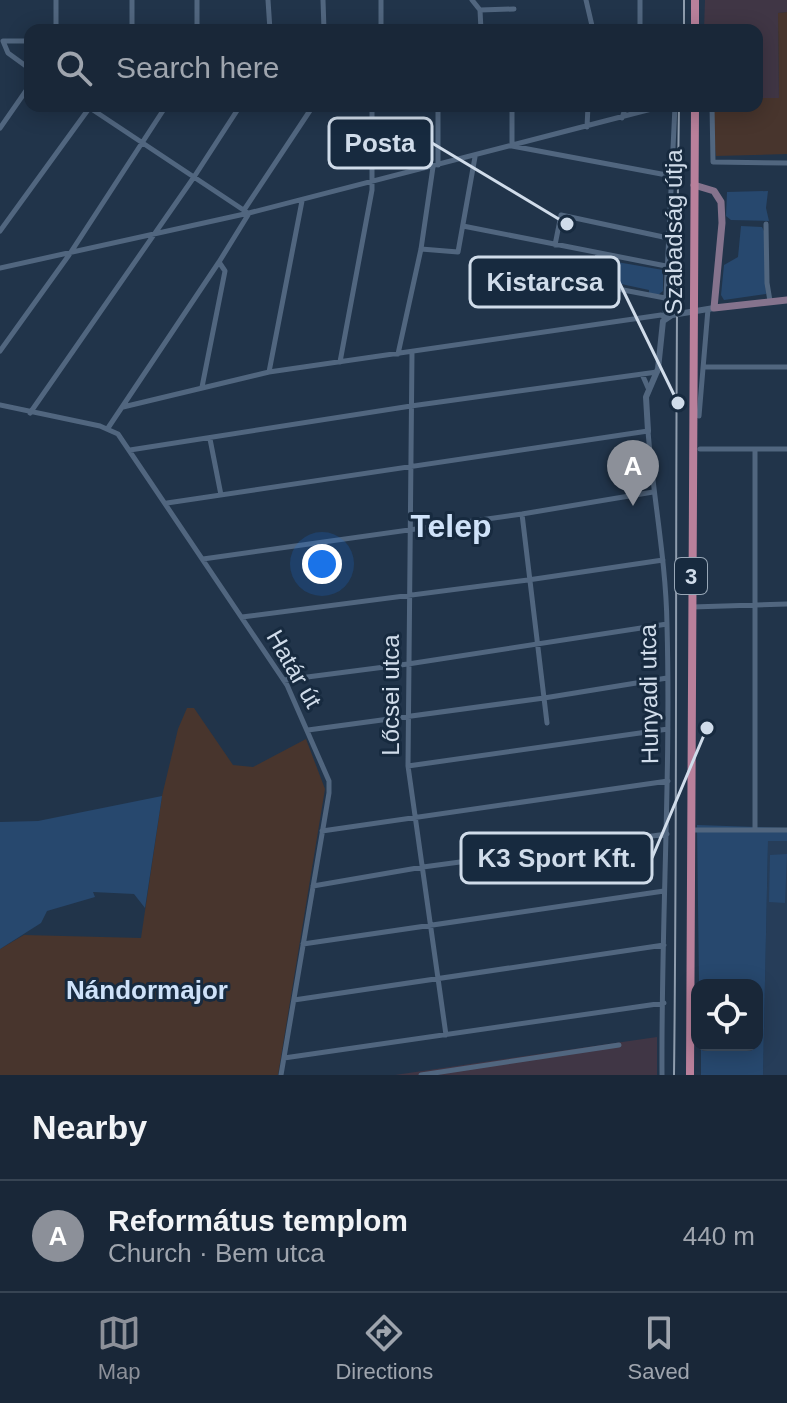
<!DOCTYPE html>
<html lang="en">
<head>
<meta charset="utf-8">
<style>
	:root { --surface:#192738; --page:#222f40; --text:#f1f3f6; --muted:#9fa5ae; --line:#374453; --accent:#8c9099 }
	body { margin:0; font-family:Helvetica,sans-serif; background:var(--page); color:var(--text) }
	.controls { position:absolute; right:24px; bottom:24px; display:grid; overflow:hidden; border-radius:16px; box-shadow:0 4px 20px #0003 }
	.controls button { width:72px; height:72px; display:grid; place-items:center; padding:0; border:0; border-bottom:2px solid var(--line); background:var(--surface); color:var(--text); font:40px sans-serif }
	.you { position:absolute; left:322px; top:564px; width:28px; height:28px; margin:-20px; border:6px solid #fff; border-radius:50%; background:#1a73e8; box-shadow:0 0 0 12px #1a73e833 }
	.badge { display:grid; place-items:center; width:52px; height:52px; border-radius:50%; background:var(--accent); color:#fff; font-size:26px; font-weight:700 }
	.pin { position:absolute; translate:-50% -66px; filter:drop-shadow(0 2px 4px #0008) }
	.pin::after { content:''; position:absolute; top:42px; width:28px; height:24px; background:inherit; clip-path:polygon(0 0,100% 0,50% 100%) }
	.list { margin:0; padding:0; list-style:none }
	h2 { display:flex; justify-content:space-between; align-items:center; height:104px; margin:0; padding:0 32px; font-size:34px }
	h2 small { font-size:26px; font-weight:400; color:var(--muted) }
	.list li { display:grid; grid-template-columns:52px 1fr auto; gap:24px; align-items:center; box-sizing:border-box; height:112px; padding:0 32px; border-top:2px solid var(--line) }
	.list b { display:block; font-size:30px; white-space:nowrap }
	.list p { margin:0; font-size:26px; white-space:nowrap; color:var(--muted) }
	.list em { font-size:26px; font-style:normal; color:var(--muted) }
	.icon { flex:none; width:44px; height:44px; fill:none; stroke:currentColor; stroke-width:2; stroke-linecap:round; stroke-linejoin:round }
	.map { position:relative; flex:none; width:787px; height:1075px; overflow:hidden }
	.search { position:absolute; background:var(--surface); box-shadow:0 4px 20px #0003; left:24px; right:24px; top:24px; height:88px; display:flex; align-items:center; gap:20px; box-sizing:border-box; padding:0 28px; border-radius:16px; color:var(--muted); font-size:30px }
	.sheet { height:216px; background:var(--surface) }
	nav { display:flex; justify-content:space-around; align-items:center; box-sizing:border-box; height:112px; border-top:2px solid var(--line); background:var(--surface); font-size:22px; color:var(--muted) }
	nav a { display:grid; justify-items:center; gap:4px }
	nav .on { color:var(--accent) }
	.map>svg:first-child { display:block }
	.commercial { fill:#403645 }
	.industrial { fill:#48352d }
	.built { fill:#263d59 }
	.green { fill:#27486e }
	.lines { fill:none; stroke-linecap:round; stroke-linejoin:round }
	.minor { stroke:#51667f; stroke-width:5 }
	.tertiary { stroke:#51667f; stroke-width:6 }
	.secondary { stroke:#85738d; stroke-width:7 }
	.primary { stroke:#b9809b; stroke-width:8 }
	.tram { stroke:#8f9dae; stroke-width:2 }
	.labels { text-anchor:middle; stroke-width:6; stroke-linejoin:round; paint-order:stroke }
	.shield { fill:#172a3f; stroke:#98a7b7; stroke-width:2 }
	.shield-label { font-size:22px; font-weight:bold; fill:#d0dcea }
	.street-label { font-size:24px; fill:#d0dcea; stroke:#172a3f }
	.neighbourhood-label { font-size:26px; font-weight:bold; fill:#cfe2f9; stroke:#172a3f }
	.district-label { font-size:32px; font-weight:bold; fill:#cfe2f9; stroke:#172a3f }
	.leader { fill:none; stroke:#d0dcea; stroke-width:3 }
	.callout-dot { fill:#d0dcea; stroke:#172a3f; stroke-width:3 }
	.callout { fill:#172a3f; stroke:#d0dcea; stroke-width:3 }
	.callout-label { font-size:26px; text-anchor:middle; font-weight:bold; fill:#d0dcea }
</style>
</head>
<body>
<div class="map">
<svg width="787" height="1075" viewBox="0 0 787 1075">
	<rect width="100%" height="100%" fill="#21344a"/>
	<path class="commercial" d="M 705,0 L 787,0 L 787,12 L 778,13 L 779,98 L 757,98 L 757,30 L 704,30 Z
		M 657,1037 L 657,1075 L 395,1075 Z"/>
	<path class="industrial" d="M 787,12 L 787,154 L 716,156 L 710,106 L 757,106 L 757,98 L 779,98 L 778,13 Z
		M 187,708 L 194,708 L 233,765 L 253,767 L 306,739 L 325,789 L 278,1075 L 0,1075 L 0,949 L 24,935 L 141,938 L 162,796 L 178,729 Z"/>
	<path class="built" d="M 768,841 L 787,841 L 787,1075 L 763,1075 Z"/>
	<path class="green" d="M 768,191 L 766,208 L 769,221 L 731,220 L 726,216 L 727,192 Z
		M 741,226 L 762,227 L 765,233 L 766,294 L 724,300 L 721,295 L 724,265 L 738,257 Z
		M 617,262 L 663,270 L 663,291 L 658,295 L 649,293 L 649,290 L 612,282 Z
		M 162,796 L 145,908 L 134,894 L 93,892 L 95,897 L 47,911 L 41,923 L 0,949 L 0,822 L 38,821 Z
		M 697,825 L 787,828 L 787,841 L 768,841 L 763,1075 L 701,1075 L 701,1045 L 757,1045 L 757,985 L 699,985 Z
		M 787,854 L 785,903 L 769,902 L 770,855 Z"/>
	<g class="lines">
		<path class="minor" d="M 268,0 L 270,30
			M 323,0 L 324,30
			M 472,0 L 480,10 L 481,30
			M 586,0 L 593,30
			M 640,0 L 640,30
			M 480,10 L 514,9
			M 56,30 L 56,0
			M 132,30 L 132,0
			M 197,30 L 197,0
			M 381,30 L 381,0
			M 3,41 L 8,53 L 30,69
			M 3,41 L 30,41
			M 87,106 L 248,213
			M 512,106 L 512,146 L 672,176
			M 712,106 L 713,162 L 787,163
			M 622,118 L 626,106
			M 587,127 L 588,106
			M 0,128 L 30,85
			M 438,165 L 438,106
			M 244,210 L 313,106
			M 766,224 L 767,283 L 770,301
			M 463,226 L 666,266
			M 0,231 L 90,107
			M 555,245 L 561,215 L 668,238
			M 421,249 L 458,252 L 475,157
			M 598,253 L 592,284 L 665,298
			M 0,268 L 249,213 L 663,106
			M 0,351 L 69,255 L 166,106
			M 412,352 L 408,766 L 446,1035
			M 398,354 L 421,249 L 433,167
			M 340,362 L 372,190 L 372,106
			M 704,367 L 787,367
			M 269,372 L 302,201
			M 642,374 L 649,390
			M 202,387 L 225,271 L 219,262
			M 0,405 L 100,426 L 118,434 L 287,685 L 329,781 L 329,793 L 281,1075
			M 123,407 L 269,372 L 661,315 L 665,317 L 675,106
			M 30,413 L 194,177 L 240,106
			M 699,416 L 708,309
			M 108,428 L 219,262 L 248,215
			M 210,439 L 221,495
			M 700,449 L 787,449
			M 130,450 L 411,406 L 657,372
			M 167,503 L 648,431 C 653,496 666,560 667,625 C 671,775 661,925 662,1075
			M 522,514 L 547,723
			M 203,559 L 522,514 L 653,492
			M 692,607 L 787,604
			M 242,617 L 528,580 L 663,560
			M 284,680 L 408,664 L 667,624
			M 308,730 L 544,698 L 667,678
			M 408,766 L 668,729
			M 755,829 L 755,449
			M 692,830 L 787,830
			M 322,831 L 668,781
			M 313,886 L 423,867 L 667,834
			M 303,944 L 664,891
			M 294,1000 L 664,945
			M 284,1058 L 664,1003
			M 421,1075 L 619,1045"/>
		<path class="tertiary" d="M 648,431 L 646,397 L 658,369 L 663,321 L 672,315 L 714,308"/>
		<path class="secondary" d="M 694,185 L 714,191 L 721,202 L 722,223 L 714,308 L 787,300"/>
		<path class="primary" d="M 695,0 L 695,30
			M 690,1075 L 695,106"/>
		<path class="tram" d="M 684,30 L 684,0
			M 674,1075 C 678,752 674,429 679,106"/>
	</g>
	<g class="labels">
		<rect class="shield" x="675" y="558" width="32" height="36" rx="6"/>
		<g class="shield-label">
			<text x="691" y="584">3</text>
		</g>
		<g class="street-label">
			<text transform="translate(674 232) rotate(-90)" y="8">Szabadság útja</text>
			<text transform="translate(294 669) rotate(60)" y="8">Határ út</text>
			<text transform="translate(649 694) rotate(-91)" y="8">Hunyadi utca</text>
			<text transform="translate(391 695) rotate(-90)" y="8">Lőcsei utca</text>
		</g>
		<g class="neighbourhood-label">
			<text x="147" y="999">Nándormajor</text>
		</g>
		<g class="district-label">
			<text x="451" y="537">Telep</text>
		</g>
	</g>
	<path class="leader" d="M567 224L432 143M678 403L619 282M707 728L652 858"/>
	<g class="callout-dot">
		<circle cx="567" cy="224" r="8"/>
		<circle cx="678" cy="403" r="8"/>
		<circle cx="707" cy="728" r="8"/>
	</g>
	<g class="callout">
		<rect x="329" y="118" width="103" height="50" rx="8"/>
		<rect x="470" y="257" width="149" height="50" rx="8"/>
		<rect x="461" y="833" width="191" height="50" rx="8"/>
	</g>
	<g class="callout-label">
		<text x="380" y="152">Posta</text>
		<text x="545" y="291">Kistarcsa</text>
		<text x="557" y="867">K3 Sport Kft.</text>
	</g>
</svg>
<div class="controls">
<button><svg class="icon" aria-label="locate" viewBox="0 0 24 24"><circle cx="12" cy="12" r="6"/><path d="M12 2v4M12 18v4M2 12h4M18 12h4"/></svg></button>
</div>
<div class="you"></div>
<div class="pin badge" style="left:633px;top:506px">A</div>
<div class="search"><svg class="icon" aria-label="search" viewBox="0 0 24 24"><circle cx="10" cy="10" r="6"/><path d="M15 15l6 6"/></svg>Search here</div>
</div>
<section class="sheet">
<h2>Nearby<small></small></h2>
<ul class="list">
<li><span class="badge">A</span><div><b>Református templom</b><p>Church · Bem utca</p></div><em>440 m</em></li>
</ul>
</section>
<nav>
<a class="on"><svg class="icon" aria-label="map" viewBox="0 0 24 24"><path d="M3 6l6-2 6 2 6-2v14l-6 2-6-2-6 2zM9 4v14M15 6v14"/></svg>Map</a>
<a><svg class="icon" aria-label="directions" viewBox="0 0 24 24"><path d="M12 3l9 9-9 9-9-9zM9 14v-3h6M13 9l2 2-2 2"/></svg>Directions</a>
<a><svg class="icon" aria-label="saved" viewBox="0 0 24 24"><path d="M7 4h10v16l-5-4-5 4z"/></svg>Saved</a>
</nav>
</body>
</html>
